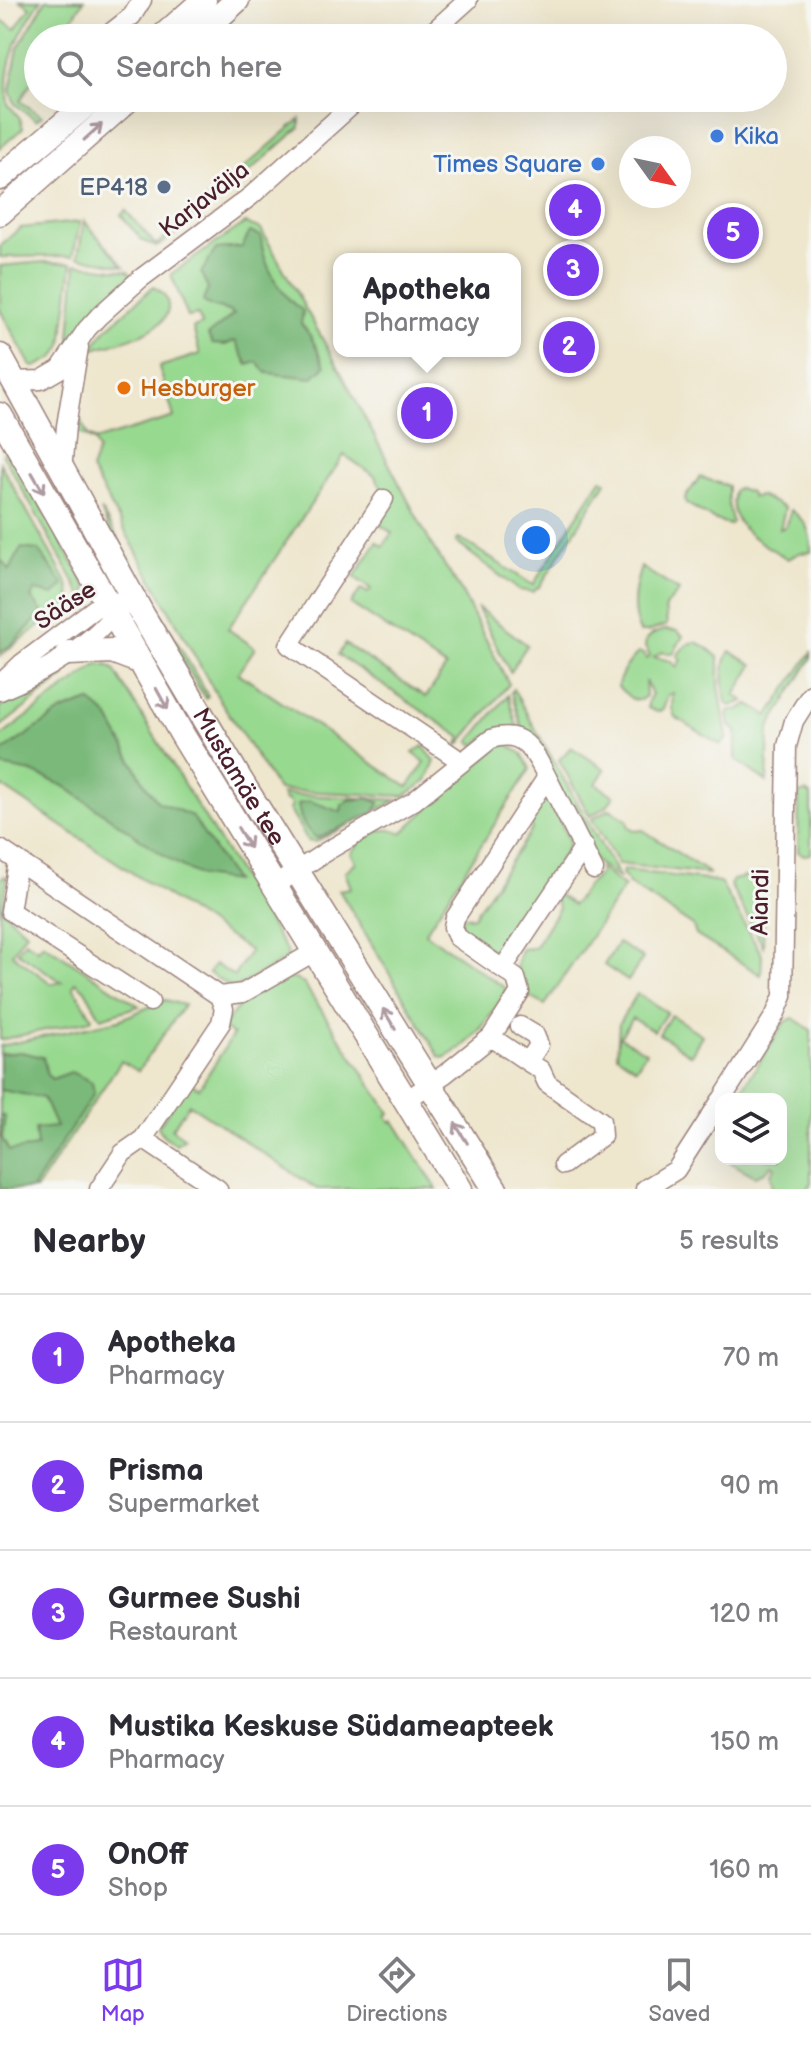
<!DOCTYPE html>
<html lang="en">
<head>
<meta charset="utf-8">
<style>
	:root { --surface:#fff; --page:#f7f7f7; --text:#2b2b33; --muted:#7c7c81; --line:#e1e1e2; --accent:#7c3aed }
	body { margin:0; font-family:"Balsamiq Sans",sans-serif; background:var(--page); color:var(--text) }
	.controls { position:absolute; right:24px; bottom:24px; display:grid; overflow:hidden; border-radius:16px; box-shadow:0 8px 32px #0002 }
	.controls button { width:72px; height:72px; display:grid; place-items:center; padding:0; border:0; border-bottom:2px solid var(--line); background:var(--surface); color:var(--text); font:40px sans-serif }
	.compass { position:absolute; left:619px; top:136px; width:72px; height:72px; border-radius:50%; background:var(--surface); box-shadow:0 8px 32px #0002; rotate:123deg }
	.you { position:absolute; left:536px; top:540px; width:28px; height:28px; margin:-20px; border:6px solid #fff; border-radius:50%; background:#1a73e8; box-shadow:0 0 0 12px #1a73e833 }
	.badge { display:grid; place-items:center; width:52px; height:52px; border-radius:50%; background:var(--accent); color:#fff; font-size:26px; font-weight:700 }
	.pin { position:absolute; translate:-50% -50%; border:4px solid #fff; box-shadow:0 2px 8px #0006 }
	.popup { position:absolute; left:333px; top:253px; width:188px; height:104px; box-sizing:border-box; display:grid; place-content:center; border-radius:16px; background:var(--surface); filter:drop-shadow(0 2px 6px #0005); font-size:26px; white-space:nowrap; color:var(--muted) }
	.popup b { font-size:30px; color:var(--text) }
	.popup::after { content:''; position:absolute; left:50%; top:100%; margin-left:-16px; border:16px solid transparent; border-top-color:var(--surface) }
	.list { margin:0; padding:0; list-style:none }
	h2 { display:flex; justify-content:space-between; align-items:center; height:104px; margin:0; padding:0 32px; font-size:34px }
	h2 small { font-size:26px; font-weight:400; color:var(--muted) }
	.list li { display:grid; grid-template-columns:52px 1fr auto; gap:24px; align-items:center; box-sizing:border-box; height:128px; padding:0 32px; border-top:2px solid var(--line) }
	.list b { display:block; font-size:30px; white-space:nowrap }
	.list p { margin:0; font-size:26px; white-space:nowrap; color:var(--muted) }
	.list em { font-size:26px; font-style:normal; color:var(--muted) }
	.icon { flex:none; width:44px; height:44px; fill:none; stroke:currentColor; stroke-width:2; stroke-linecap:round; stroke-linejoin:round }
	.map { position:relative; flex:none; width:811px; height:1189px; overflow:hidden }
	.search { position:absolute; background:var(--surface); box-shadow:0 8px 32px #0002; left:24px; right:24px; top:24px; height:88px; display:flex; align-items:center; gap:20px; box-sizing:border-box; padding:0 28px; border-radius:44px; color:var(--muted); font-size:30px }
	.sheet { height:744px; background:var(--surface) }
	nav { display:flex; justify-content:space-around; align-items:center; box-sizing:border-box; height:112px; border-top:2px solid var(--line); background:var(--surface); font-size:22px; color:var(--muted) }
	nav a { display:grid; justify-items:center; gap:4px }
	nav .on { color:var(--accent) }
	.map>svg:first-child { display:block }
	.green { fill:#98d990; stroke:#717c5e; stroke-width:2 }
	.forest { fill:#7ab97a; stroke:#626c52; stroke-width:2 }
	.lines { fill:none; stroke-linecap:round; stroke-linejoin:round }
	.minor-casing { stroke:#9c827c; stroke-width:21 }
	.major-casing { stroke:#9c827c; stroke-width:27 }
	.minor { stroke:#fff; stroke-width:18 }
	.major { stroke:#fff; stroke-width:24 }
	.oneway { stroke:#ae9aa0 }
	.shop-dot { fill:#3f7fe0; stroke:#f6f6f2; stroke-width:3 }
	.service-dot { fill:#5c6f8a; stroke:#f6f6f2; stroke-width:3 }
	.food-dot { fill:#e8710a; stroke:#f6f6f2; stroke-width:3 }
	.labels { text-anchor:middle; stroke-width:6; stroke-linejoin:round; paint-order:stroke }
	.shop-label { font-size:24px; fill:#366cbe; stroke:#f6f6f2; text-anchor:start }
	.service-label { font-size:24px; fill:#4e5e75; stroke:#f6f6f2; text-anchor:end }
	.street-label { font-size:24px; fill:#4a1f2b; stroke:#f6f6f2 }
	.food-label { font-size:24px; fill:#c56008; stroke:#f6f6f2; text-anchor:start }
</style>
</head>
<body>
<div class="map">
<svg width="811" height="1189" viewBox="0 0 811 1189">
	<rect width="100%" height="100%" fill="#f6f6f2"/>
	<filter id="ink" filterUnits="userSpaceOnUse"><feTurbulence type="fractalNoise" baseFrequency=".0125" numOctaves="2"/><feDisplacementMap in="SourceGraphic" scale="16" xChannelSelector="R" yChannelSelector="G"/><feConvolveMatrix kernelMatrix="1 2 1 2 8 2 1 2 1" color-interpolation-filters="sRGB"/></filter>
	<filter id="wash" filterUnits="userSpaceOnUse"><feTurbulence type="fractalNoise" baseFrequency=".006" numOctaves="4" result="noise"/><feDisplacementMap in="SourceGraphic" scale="32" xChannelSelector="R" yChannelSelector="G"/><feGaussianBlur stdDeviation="1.8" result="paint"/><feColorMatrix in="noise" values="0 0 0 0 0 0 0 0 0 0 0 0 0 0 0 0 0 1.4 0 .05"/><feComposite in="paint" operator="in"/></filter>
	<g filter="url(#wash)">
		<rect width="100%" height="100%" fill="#eee6cd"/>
		<path class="green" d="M 20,0 L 41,0 C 19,33 2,63 8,104 L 20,118 L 23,128 L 0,148 L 0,19 L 15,29 L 30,7 Z
			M 46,0 L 84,0 L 60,38 L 38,38 L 38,72 L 20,101 L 42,116 L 36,120 L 15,104 L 10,91 L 18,48 Z
			M 300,119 L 300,127 L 220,198 L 162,244 L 156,247 L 142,240 L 121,215 L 126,211 L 156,245 Z
			M 84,221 L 124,266 L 78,257 Z
			M 80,222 L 73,256 L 0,257 L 0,246 L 20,228 Z
			M 245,223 L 261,229 L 337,365 L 431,544 L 461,591 L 509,684 L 457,747 L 461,737 L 338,655 L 345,644 L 426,697 L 446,667 L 351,604 L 361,589 L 368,593 L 371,589 L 354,577 L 377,542 L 383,546 L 392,533 L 376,522 L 388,500 L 375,476 L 344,455 L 228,629 L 255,648 L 238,673 L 408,787 L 425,762 L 413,753 L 423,746 L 435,761 L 427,781 L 404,796 L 278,790 L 216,694 L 91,470 L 98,451 L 95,442 L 78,432 L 80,419 L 88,436 L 97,440 L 174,417 L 159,367 L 200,354 L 193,328 L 202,325 L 198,315 L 188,317 L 171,274 Z
			M 44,262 L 72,263 L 62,345 L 54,358 L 35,367 L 31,366 L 0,310 L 0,266 Z
			M 76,264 L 128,271 L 132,276 L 73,337 L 70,337 Z
			M 153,287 C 161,291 167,296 168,305 C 171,333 112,343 91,350 L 104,331 Z
			M 7,446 L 87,588 L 85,601 L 3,455 Z
			M 0,463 L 69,586 L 71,598 L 66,605 L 0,656 Z
			M 700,477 L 728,486 L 728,503 L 732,522 L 730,525 L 713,519 L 686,503 L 685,498 Z
			M 601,479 L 606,482 L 540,586 L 533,592 L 519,590 L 456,542 L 459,538 L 533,585 Z
			M 738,488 L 750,492 L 752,497 L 761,496 L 785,508 L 780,529 L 785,527 L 791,510 C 807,522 811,532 811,552 L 799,553 L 788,559 C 762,543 725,528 734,491 Z
			M 101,510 L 208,696 L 205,698 L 116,550 Z
			M 641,567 L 679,591 L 665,607 L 667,625 L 647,632 L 640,632 C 630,612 634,588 641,567 Z
			M 477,607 L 527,645 L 510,672 Z
			M 665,630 L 677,631 L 683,636 L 673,654 L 662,652 L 654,657 L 670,661 L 677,667 L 681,659 L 677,656 C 692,634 701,642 719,658 L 719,686 L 727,738 L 721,745 L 675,717 L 672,708 L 673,693 L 668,695 L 663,710 L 657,712 L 648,708 L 648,701 L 652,694 L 645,681 L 646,696 L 640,700 L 633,700 L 618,687 C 619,676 629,661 638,653 L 643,654 L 647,659 L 650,656 L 645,647 L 646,640 L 653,634 Z
			M 730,651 L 753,665 L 735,695 L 744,701 L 731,706 L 726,703 C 724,686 720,666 730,651 Z
			M 811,653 L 811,659 L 769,728 L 767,782 L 736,760 L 736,731 L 730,726 L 728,712 L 740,709 L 748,704 L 768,716 Z
			M 98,664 L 109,666 L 114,670 L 287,952 L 288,958 L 234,989 L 209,973 L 215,964 L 234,976 L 250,951 L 0,785 L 0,737 Z
			M 66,674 L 66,676 L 0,727 L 0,707 Z
			M 513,689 L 620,879 L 596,862 L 525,737 L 511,692 Z
			M 508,695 L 518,730 L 499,728 L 475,745 L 470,741 Z
			M 507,744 L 522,754 L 530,769 L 425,933 L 508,990 C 492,1014 471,1048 443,1058 L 439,1056 L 339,890 L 351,888 L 345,872 L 356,862 L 351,853 L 358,845 L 357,841 C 372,833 386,825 402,833 L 426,810 L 499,746 Z
			M 571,747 L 605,769 L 596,784 L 614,796 L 607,806 L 590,816 L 559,760 Z
			M 805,792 L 811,795 L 811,854 L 804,855 L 798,852 L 799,794 Z
			M 282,794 L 397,800 L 315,842 L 308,841 L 289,809 L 292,807 L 288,800 L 285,801 Z
			M 548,795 L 569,841 L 568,847 L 497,954 L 461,929 L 461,916 L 473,917 L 532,829 L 527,817 L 540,797 Z
			M 610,809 L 628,821 L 628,826 L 635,831 L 643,830 L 710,874 L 618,864 L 592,819 Z
			M 600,868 L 624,887 L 545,1005 L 527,995 L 516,966 L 521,949 L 534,948 L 559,908 L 554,897 L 557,894 L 573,905 L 588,885 L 600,874 Z
			M 624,870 L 714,881 L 721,884 L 762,955 L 761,975 L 696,935 L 693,926 L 629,884 L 622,873 Z
			M 765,872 L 763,946 L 730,885 L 733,880 Z
			M 5,876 L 7,878 L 2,910 L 26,932 L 12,954 L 52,984 L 62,982 L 17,952 L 25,941 L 38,949 L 43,943 L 139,1006 L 101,1018 L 85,990 L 76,982 L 73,987 L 92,1017 L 91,1020 L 0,1040 L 0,879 Z
			M 618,943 L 643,958 L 628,981 L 604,965 Z
			M 284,979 L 295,979 L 304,984 L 390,1113 L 387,1116 L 391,1122 L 394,1121 L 437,1189 L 317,1189 L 189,1104 L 172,1129 L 185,1138 L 176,1144 L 164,1136 L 158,1127 L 188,1081 L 199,1088 L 233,1035 L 223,1028 C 238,1003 255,988 284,979 Z
			M 637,994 L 667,1012 L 654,1031 L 632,1018 L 620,1037 L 646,1052 L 636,1068 L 617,1055 L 619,1023 Z
			M 165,1000 L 184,1005 L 138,1071 L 121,1061 L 36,1189 L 0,1189 L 0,1046 L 119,1020 Z
			M 671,1015 L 702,1035 L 691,1055 L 659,1034 Z
			M 793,1018 L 811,1030 L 811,1183 L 807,1189 L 773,1189 L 771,1174 L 775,1167 L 772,1165 L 765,1172 L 755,1176 L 724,1159 L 781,1159 L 781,1099 L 736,1099 L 785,1022 Z"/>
		<path class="forest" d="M 250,232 L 261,236 C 262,263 280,296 303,311 L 301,324 C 314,337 316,350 325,366 L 312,378 L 267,373 L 257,362 L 248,365 L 235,341 L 225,345 L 212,344 L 208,335 L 234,314 C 224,307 214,311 203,301 L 208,289 L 201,273 L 216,249 L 242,247 Z
			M 21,548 L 38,550 L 64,585 L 54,595 L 35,591 L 31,597 L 43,613 L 10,646 L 0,652 L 0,559 L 10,570 Z
			M 90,701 L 107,715 L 146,786 L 158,802 L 192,816 L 234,881 L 200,876 L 172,861 L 64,786 L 32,772 L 0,766 L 0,753 L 62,711 Z
			M 369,798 L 380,803 L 374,813 L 317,838 C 304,830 300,819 298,804 L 310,801 L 341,812 L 342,805 L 349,800 Z
			M 21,1052 L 43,1057 L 47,1075 L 52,1079 L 71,1072 L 92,1082 L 94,1093 L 32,1189 L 0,1189 L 0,1116 L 5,1116 L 2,1138 L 9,1151 L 37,1147 L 35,1129 L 56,1127 L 43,1098 L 0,1090 L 0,1054 Z"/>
	</g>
	<g filter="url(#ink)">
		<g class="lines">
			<defs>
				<path id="minor" d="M 104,38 L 132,16 L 142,0
					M 426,38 L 468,0
					M 14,381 L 41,380 L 60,369 L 87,329 L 99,316 L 140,279 L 251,196 L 360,98
					M 62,471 L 66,426 L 79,347
					M 384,499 L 289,645 L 462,762
					M 0,684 L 21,664 L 106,600 L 129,604 L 141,614
					M 0,691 C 38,675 99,642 119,605
					M 547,777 L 594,870
					M 0,849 L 219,996 L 224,1009 L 221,1023 L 143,1139
					M 18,861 L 10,911 L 150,1002
					M 286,878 L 327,851 L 414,801 L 491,739 C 524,728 534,752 547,777 L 455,918 L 453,927 L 457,937 L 516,978 L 520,992 L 491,1037 L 445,1074 L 405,1101
					M 503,968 L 584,847
					M 219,996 L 243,993 L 314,952
					M 491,1037 L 528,1062 L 539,1045 L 535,1035 L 520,1026
					M 528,1062 L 541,1070 L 547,1083 L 601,1121 L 602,1136 L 563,1165
					M 722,1099 L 775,1015 L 783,996 L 787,746 L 794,721 L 811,694
					M 99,1189 L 123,1153 L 143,1139 L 218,1189
					M 645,1189 L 676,1170 L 721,1100"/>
				<g id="major">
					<path d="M 161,38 L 204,0"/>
					<path d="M 196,38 L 237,0"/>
					<path d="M 0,178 L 94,98"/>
					<path d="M 0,213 L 130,98"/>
					<path id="s1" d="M 0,356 L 143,616 L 239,778 L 495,1189"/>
					<path d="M 0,415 L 183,736 L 460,1189"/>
					<path d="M 69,653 L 112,651 L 141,662"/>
				</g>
			</defs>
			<use href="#minor" class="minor-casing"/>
			<use href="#major" class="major-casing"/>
			<use href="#minor" class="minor"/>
			<use href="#major" class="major"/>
		</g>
		<defs><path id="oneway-shaft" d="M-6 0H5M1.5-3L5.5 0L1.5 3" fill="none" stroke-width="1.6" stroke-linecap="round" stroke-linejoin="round" transform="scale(2)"/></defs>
		<g class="oneway">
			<use href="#oneway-shaft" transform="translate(93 132) rotate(-42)"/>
			<use href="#oneway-shaft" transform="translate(38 483) rotate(60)"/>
			<use href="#oneway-shaft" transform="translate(162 699) rotate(61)"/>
			<use href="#oneway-shaft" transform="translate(244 838) rotate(59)"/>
			<use href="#oneway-shaft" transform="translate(389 1019) rotate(-121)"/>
			<use href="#oneway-shaft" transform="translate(461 1133) rotate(-122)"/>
		</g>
	</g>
	<g class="shop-dot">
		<circle cx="717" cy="136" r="8"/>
		<circle cx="598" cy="164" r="8"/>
	</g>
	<circle class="service-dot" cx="164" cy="187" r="8"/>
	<circle class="food-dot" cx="124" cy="388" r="8"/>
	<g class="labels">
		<g class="shop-label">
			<text x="733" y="144">Kika</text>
			<text x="582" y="172" text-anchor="end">Times Square</text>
		</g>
		<g class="service-label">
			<text x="148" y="195">EP418</text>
		</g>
		<g class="street-label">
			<text transform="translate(204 199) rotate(-38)" y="8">Karjavälja</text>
			<text transform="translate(65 605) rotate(-33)" y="8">Sääse</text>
			<text dy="8" stroke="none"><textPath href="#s1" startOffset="484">Mustamäe tee</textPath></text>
			<text transform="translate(760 902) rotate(-89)" y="8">Aiandi</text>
		</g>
		<g class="food-label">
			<text x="140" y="396">Hesburger</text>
		</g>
	</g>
</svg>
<div class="controls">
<button><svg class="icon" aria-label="layers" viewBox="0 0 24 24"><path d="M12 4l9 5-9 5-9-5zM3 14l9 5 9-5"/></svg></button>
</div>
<svg class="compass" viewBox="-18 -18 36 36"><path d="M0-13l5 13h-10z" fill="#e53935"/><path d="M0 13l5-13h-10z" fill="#7c7c81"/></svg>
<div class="you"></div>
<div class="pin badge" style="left:427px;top:413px">1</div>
<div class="popup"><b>Apotheka</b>Pharmacy</div>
<div class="pin badge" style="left:569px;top:347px">2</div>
<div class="pin badge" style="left:573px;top:270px">3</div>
<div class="pin badge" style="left:575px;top:210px">4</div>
<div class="pin badge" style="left:733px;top:233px">5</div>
<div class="search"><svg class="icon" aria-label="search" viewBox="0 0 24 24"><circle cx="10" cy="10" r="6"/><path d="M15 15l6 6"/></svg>Search here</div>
</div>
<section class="sheet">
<h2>Nearby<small>5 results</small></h2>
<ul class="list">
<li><span class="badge">1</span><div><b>Apotheka</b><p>Pharmacy</p></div><em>70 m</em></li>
<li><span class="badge">2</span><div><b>Prisma</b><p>Supermarket</p></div><em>90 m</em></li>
<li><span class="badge">3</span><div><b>Gurmee Sushi</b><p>Restaurant</p></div><em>120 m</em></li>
<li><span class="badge">4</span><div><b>Mustika Keskuse Südameapteek</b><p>Pharmacy</p></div><em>150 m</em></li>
<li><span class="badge">5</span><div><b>OnOff</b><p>Shop</p></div><em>160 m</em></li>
</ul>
</section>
<nav>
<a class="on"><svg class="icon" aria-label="map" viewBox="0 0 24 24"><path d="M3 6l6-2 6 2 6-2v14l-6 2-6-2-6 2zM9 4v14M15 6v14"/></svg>Map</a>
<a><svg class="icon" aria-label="directions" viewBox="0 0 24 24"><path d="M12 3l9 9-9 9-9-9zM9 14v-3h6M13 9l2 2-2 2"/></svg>Directions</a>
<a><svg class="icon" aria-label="saved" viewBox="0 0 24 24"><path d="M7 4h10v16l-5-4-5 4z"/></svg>Saved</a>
</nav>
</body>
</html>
